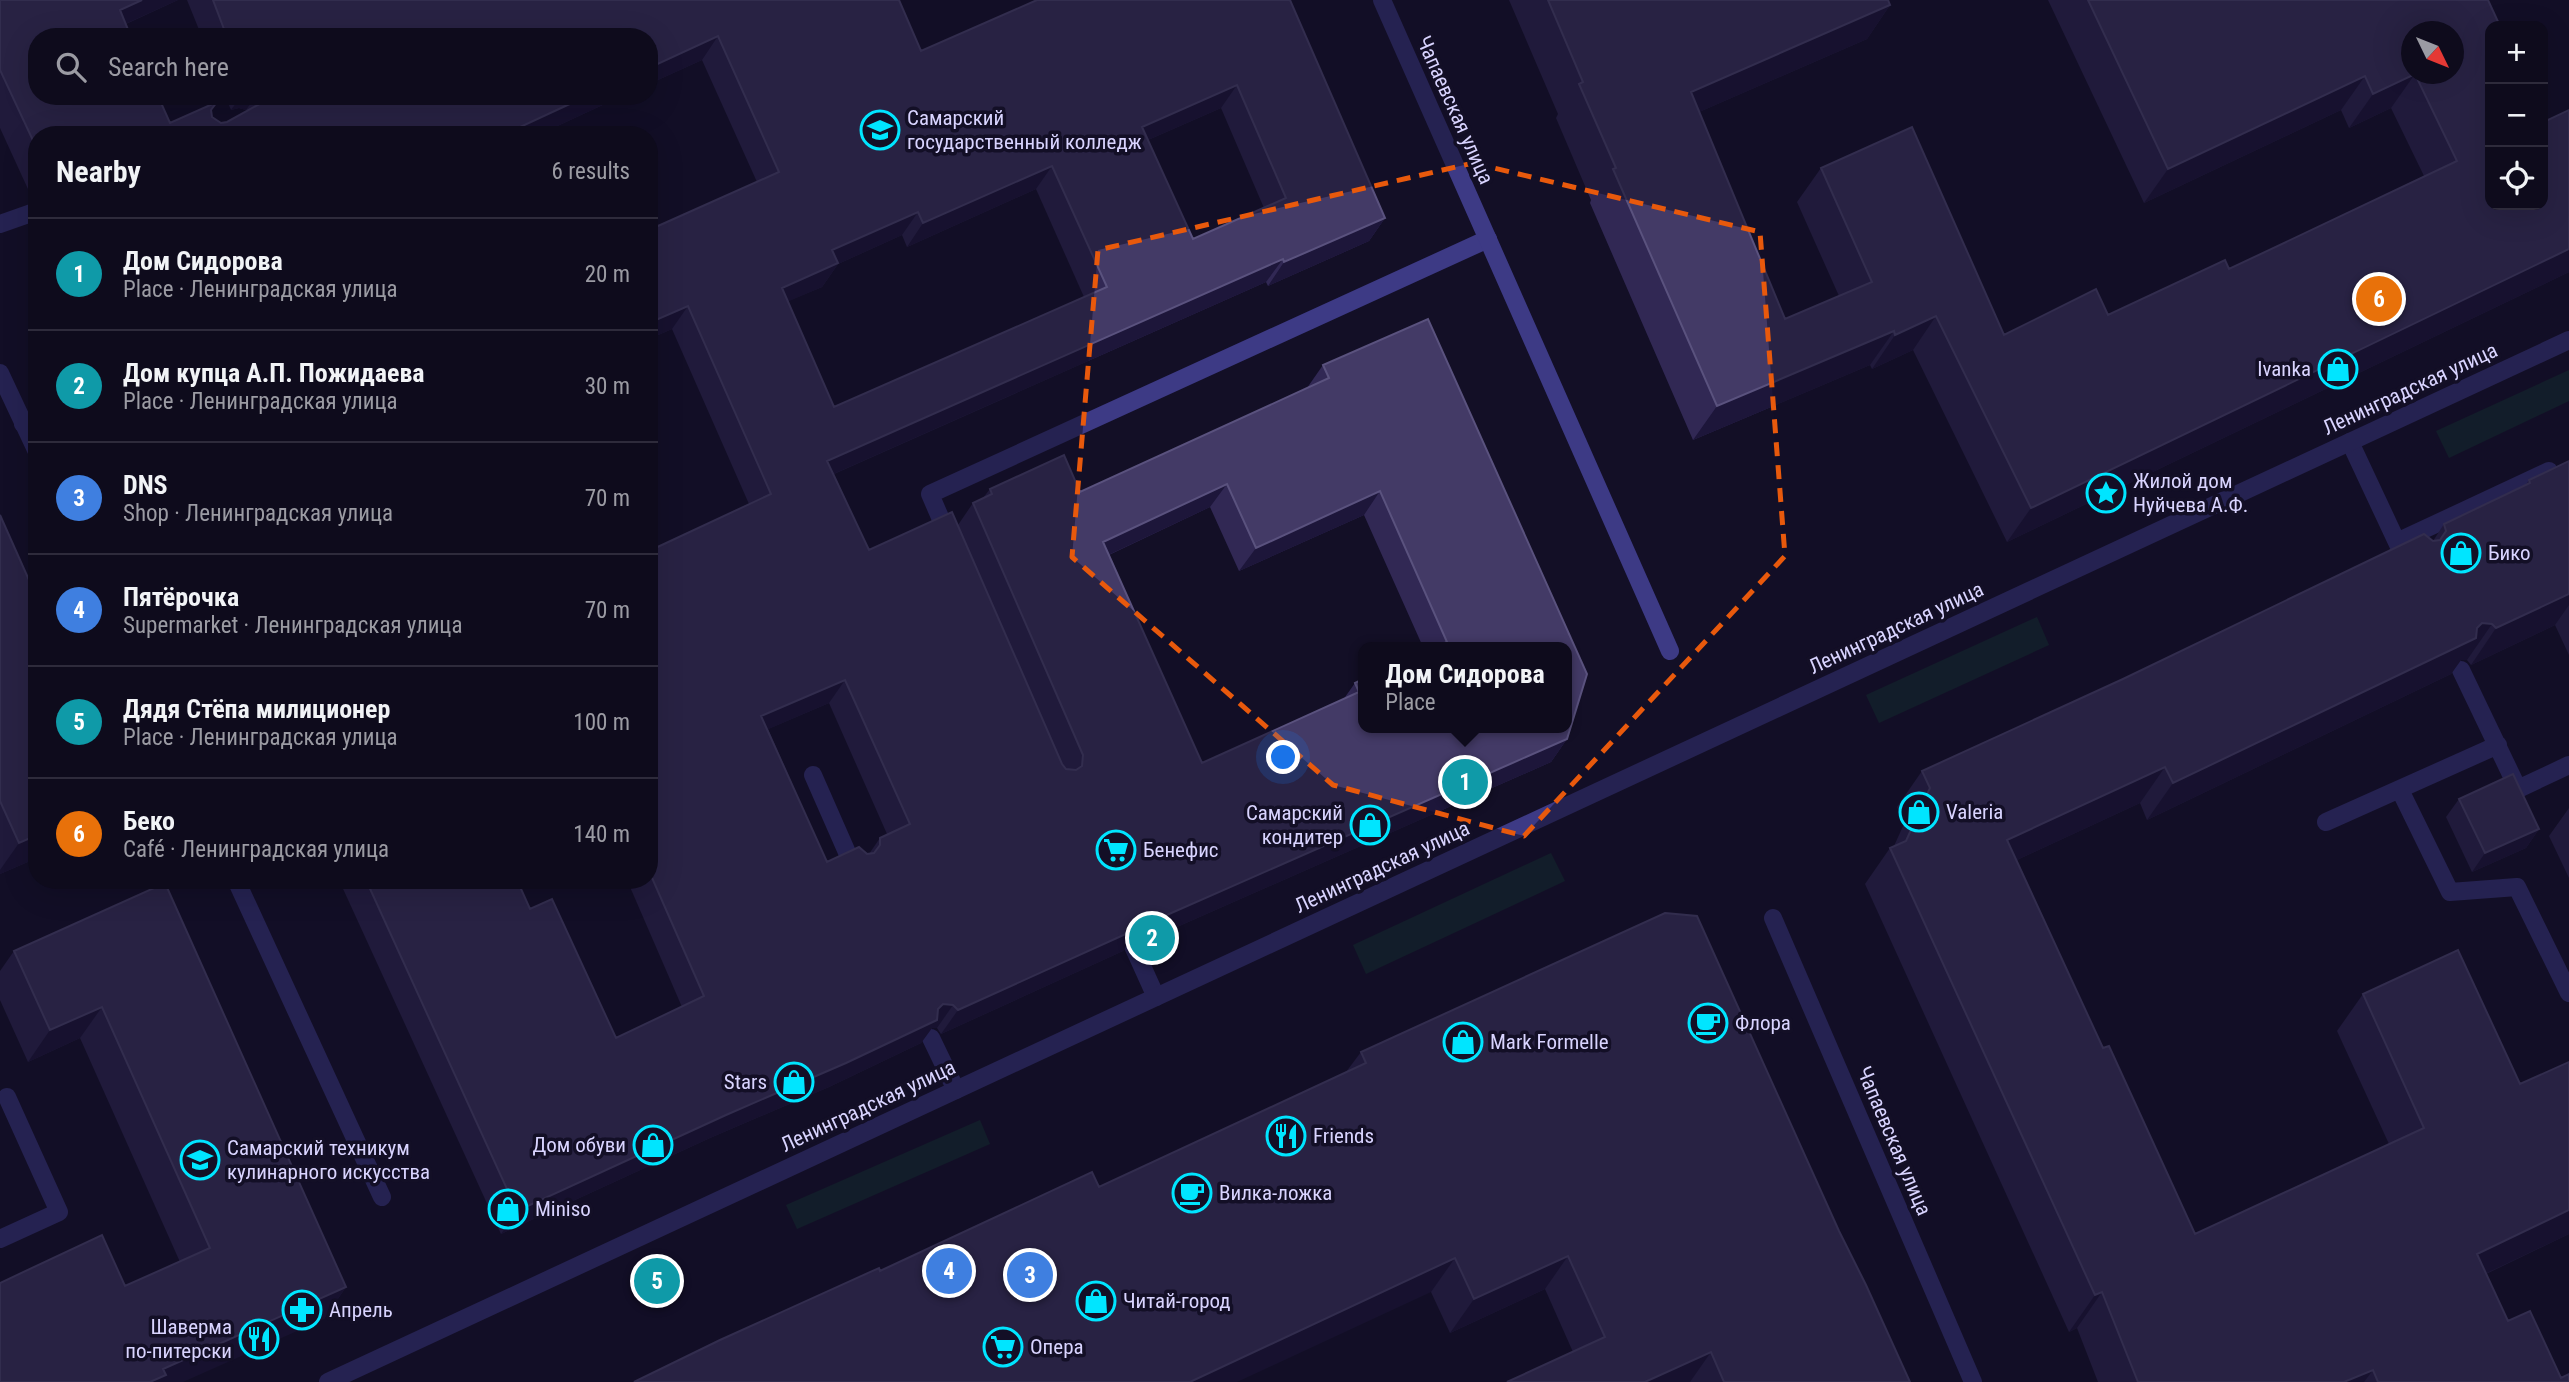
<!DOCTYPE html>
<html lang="en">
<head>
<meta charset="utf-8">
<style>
	:root { --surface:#0e0b1c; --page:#171425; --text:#f1f3f6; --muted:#9b9ba3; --line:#2e2b3b; --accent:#2563eb }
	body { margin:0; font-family:"Roboto Condensed",sans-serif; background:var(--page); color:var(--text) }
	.controls { position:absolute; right:21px; top:21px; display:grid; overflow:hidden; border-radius:14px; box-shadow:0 7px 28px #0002 }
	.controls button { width:63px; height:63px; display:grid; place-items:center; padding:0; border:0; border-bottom:2px solid var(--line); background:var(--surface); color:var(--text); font:35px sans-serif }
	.compass { position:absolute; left:2401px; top:21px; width:63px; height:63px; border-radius:50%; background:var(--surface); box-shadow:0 7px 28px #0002; rotate:133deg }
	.you { position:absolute; left:1284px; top:758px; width:24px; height:24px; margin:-18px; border:5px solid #fff; border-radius:50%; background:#1a73e8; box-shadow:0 0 0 10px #1a73e833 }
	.badge { display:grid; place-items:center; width:46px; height:46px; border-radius:50%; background:var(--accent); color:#fff; font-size:23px; font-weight:700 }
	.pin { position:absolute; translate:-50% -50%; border:4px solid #fff; box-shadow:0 2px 7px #0006 }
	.popup { position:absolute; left:1358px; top:642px; width:214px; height:91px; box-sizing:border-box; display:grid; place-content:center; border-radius:14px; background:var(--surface); filter:drop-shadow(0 2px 5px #0005); font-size:23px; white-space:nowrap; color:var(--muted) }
	.popup b { font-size:26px; color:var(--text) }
	.popup::after { content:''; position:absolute; left:50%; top:100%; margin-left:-14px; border:14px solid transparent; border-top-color:var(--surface) }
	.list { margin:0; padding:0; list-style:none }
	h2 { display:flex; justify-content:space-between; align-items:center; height:91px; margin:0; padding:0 28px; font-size:30px }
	h2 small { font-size:23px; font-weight:400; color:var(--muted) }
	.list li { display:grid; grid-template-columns:46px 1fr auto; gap:21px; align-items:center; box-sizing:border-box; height:112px; padding:0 28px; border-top:2px solid var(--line) }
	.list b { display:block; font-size:26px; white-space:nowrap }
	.list p { margin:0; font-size:23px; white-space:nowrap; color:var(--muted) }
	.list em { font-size:23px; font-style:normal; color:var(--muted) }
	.icon { flex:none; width:38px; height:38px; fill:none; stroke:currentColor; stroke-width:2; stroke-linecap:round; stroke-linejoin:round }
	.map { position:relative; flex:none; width:2569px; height:1382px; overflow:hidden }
	.search { position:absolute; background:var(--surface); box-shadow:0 7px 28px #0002; left:28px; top:28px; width:630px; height:77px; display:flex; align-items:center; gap:18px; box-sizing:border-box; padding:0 24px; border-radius:28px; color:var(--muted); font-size:26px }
	.panel { position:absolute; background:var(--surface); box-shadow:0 7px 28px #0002; left:28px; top:126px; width:630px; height:763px; border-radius:28px }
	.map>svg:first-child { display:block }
	.grass { fill:#12302f }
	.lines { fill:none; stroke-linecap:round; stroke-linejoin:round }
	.service { stroke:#3d3a85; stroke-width:18 }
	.pedestrian { stroke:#3d3a85; stroke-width:18 }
	.minor { stroke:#3d3a85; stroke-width:18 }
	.wall { fill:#312854; fill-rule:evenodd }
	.shaded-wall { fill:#1d163a }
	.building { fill:#433a66; stroke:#5a527e; stroke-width:2; fill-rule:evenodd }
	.marked { fill:none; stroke:#e8590c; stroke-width:5; stroke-dasharray:14 9; stroke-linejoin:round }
	.labels { text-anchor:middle; stroke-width:7; stroke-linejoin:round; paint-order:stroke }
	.street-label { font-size:21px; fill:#d9d4ff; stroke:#130f26 }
	.poi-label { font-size:21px; fill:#d9d4ff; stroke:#130f26; text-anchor:start }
</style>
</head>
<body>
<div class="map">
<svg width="2569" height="1382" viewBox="0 0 2569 1382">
	<rect width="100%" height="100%" fill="#130f26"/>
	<path class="grass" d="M 2569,370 L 2569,401 L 2449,458 L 2436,431 Z
		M 2037,617 L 2049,645 L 1879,723 L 1866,695 Z
		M 1551,853 L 1565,881 L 1366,974 L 1353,945 Z
		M 980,1120 L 990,1144 L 797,1229 L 786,1205 Z"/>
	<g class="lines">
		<path class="service" d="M 0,224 L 37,211
			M 23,424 L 37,418
			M 2350,442 L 2402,553
			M 949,538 L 930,494 L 1488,239
			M 2397,542 L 2549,471
			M 2461,670 L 2518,789 L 2569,765
			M 813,775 L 853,866
			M 2400,790 L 2450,892 L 2517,887 L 2569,993
			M 2326,822 L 2498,745
			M 1133,946 L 1156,997
			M 931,1038 L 956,1090
			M 0,1239 L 59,1212 L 7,1097"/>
		<path class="pedestrian" d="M 328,1382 L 2569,340"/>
		<path class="minor" d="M 1382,0 L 1670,651
			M 0,373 L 37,452
			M 236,880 L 382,1197
			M 1773,918 L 1973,1382"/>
	</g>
	<path class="wall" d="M 0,0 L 178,0 L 126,24 L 170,123 L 211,110 L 212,117 L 221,123 L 227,122 L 247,111 L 246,110 L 239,108 L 231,110 L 225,96 L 622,96 L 538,135 L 37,135 L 37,200 L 33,200 L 0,128 Z
		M 187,0 L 899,0 L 921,51 L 1037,0 L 1290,0 L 1385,218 L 1369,241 L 1268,286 L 1266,282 L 834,474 L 869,550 L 952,512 L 958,525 L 973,503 L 983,498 L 990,489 L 1064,455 L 1080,492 L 1307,388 L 1323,365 L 1428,319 L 1587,674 L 1567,739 L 1551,762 L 1143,942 L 1139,936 L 1133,936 L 1123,951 L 941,1034 L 937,1028 L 932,1028 L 921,1043 L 829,1087 L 710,1138 L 501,1234 L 339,880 L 517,880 L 530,909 L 552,899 L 616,1038 L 682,1007 L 627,880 L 649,880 L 649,551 L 749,504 L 672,329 L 649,339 L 649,230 L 757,182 L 702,60 L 649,84 L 649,37 L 202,37 ZM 1221,108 L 1264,208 L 1193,239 L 1148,140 ZM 1036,189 L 1084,297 L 834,407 L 788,301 L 822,287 L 838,264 L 902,235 L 907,247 ZM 1210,507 L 1239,571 L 1364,515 L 1423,647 L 1566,647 L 1566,728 L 1363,728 L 1363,679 L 1355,683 L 1343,700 L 1202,763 L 1109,555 ZM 829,703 L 887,834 L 880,838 L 869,854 L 859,847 L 827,862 L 768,729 Z
		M 1509,0 L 1888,0 L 1890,5 L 1867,39 L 1699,112 L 1785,319 L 1839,296 L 1797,202 L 1821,168 L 2004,335 L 2108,315 L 2229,269 L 2424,176 L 2391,108 L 2349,128 L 2341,110 L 2144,203 L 2048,0 L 2488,0 L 2546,121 L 2569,110 L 2569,272 L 2007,542 L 1913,350 L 1872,369 L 1870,365 L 1693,440 L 1590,203 L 1591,200 L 1556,118 L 1558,114 Z
		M 2569,461 L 2569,655 L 2555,625 L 2471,665 L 2467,660 L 2461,660 L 2451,674 L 2147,820 L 2140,803 L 2017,860 L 2103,1048 L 2195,1234 L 2389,1144 L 2337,1031 L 2363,994 L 2520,1084 L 2569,1062 L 2569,1234 L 2486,1274 L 2508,1321 L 2561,1378 L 2569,1382 L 2098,1382 L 2077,1328 L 2069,1332 L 1865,884 L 1890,848 L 1894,846 L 1904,824 L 1897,807 L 1922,771 L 2123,679 L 2433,541 L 2444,524 L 2525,486 L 2529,480 Z
		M 0,515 L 37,598 L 37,858 L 0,874 Z
		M 2459,799 L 2539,829 L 2526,848 L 2472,872 L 2446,817 Z
		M 2569,808 L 2569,878 L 2549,836 Z
		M 165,883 L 346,1287 L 324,1319 L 125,1286 L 180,1262 L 80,1038 L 28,1062 L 0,1000 L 0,971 L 14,951 Z
		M 1361,1052 L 1839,1231 L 1910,1382 L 1507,1382 L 1573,1352 L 1545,1289 L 1450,1333 L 1431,1292 L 880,1271 L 1099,1187 L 1346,1072 Z"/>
	<path class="shaded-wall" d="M 142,0 L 178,0 L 103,34 L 120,10 Z
		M 1890,5 L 1867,39 L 1667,126 L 1691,92 Z
		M 718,36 L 702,60 L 649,84 L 649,68 Z
		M 2415,74 L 2391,108 L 2349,128 L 2373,94 Z
		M 2365,76 L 2341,110 L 2144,203 L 2168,169 Z
		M 1237,85 L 1221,108 L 1125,150 L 1142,127 Z
		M 241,96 L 256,96 L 246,110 L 239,108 L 231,110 Z
		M 587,96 L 622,96 L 538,135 L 503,135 Z
		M 1052,166 L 1036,189 L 907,247 L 923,223 Z
		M 918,212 L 902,235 L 838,264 L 822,287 L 766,311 L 782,288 L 832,250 Z
		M 1385,218 L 1369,241 L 1268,286 L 1284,262 Z
		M 2569,249 L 2569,272 L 2007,542 L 2031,508 Z
		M 1283,259 L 1266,282 L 811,484 L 827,461 Z
		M 688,306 L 672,329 L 649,339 L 649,323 Z
		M 1936,316 L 1913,350 L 1872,369 L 1895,335 Z
		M 1894,331 L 1870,365 L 1693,440 L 1717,406 Z
		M 1227,484 L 1210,507 L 1087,565 L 1103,542 Z
		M 1380,491 L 1364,515 L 1239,571 L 1256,548 Z
		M 2569,594 L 2569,605 L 2555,625 L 2471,665 L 2496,628 Z
		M 2482,623 L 2492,624 L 2467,660 L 2461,660 L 2451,674 L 2147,820 L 2173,783 L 2477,628 Z
		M 845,680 L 829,703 L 745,739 L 761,716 Z
		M 1567,739 L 1551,762 L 1143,942 L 1160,918 Z
		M 2165,767 L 2140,803 L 1982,876 L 2007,840 Z
		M 2539,829 L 2526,848 L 2472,872 L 2485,853 Z
		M 37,835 L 37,858 L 0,874 L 0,870 L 19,843 Z
		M 1145,912 L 1155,913 L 1139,936 L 1133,936 L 1123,951 L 941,1034 L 958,1010 L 1140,917 Z
		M 943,1004 L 953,1005 L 937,1028 L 932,1028 L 921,1043 L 829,1087 L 710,1138 L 501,1234 L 517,1211 L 726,1115 L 938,1009 Z
		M 102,1007 L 80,1038 L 28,1062 L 50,1030 Z
		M 2569,1210 L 2569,1234 L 2451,1290 L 2477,1254 Z
		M 1568,1256 L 1545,1289 L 1450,1333 L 1474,1299 Z
		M 1455,1258 L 1431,1292 L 1237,1382 L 1189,1382 Z
		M 346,1287 L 324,1319 L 183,1382 L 150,1382 L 163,1369 Z
		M 2102,1292 L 2077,1328 L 2069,1332 L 2095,1295 Z
		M 1711,1352 L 1690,1382 L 1645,1382 Z
		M 2373,1370 L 2364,1382 L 2344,1382 Z"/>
	<path class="building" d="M 0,0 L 142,0 L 120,10 L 131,37 L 37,37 L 37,96 L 158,96 L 170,123 L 217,102 L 211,110 L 212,117 L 221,123 L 227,122 L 265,101 L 267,96 L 587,96 L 503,135 L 37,135 L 37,149 L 0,70 Z
		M 213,0 L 899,0 L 921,51 L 1037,0 L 1290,0 L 1385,218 L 1284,262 L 1283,259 L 827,461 L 869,550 L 952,512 L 1062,764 L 1066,769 L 1076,770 L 1082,766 L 1083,755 L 973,503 L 992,494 L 990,489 L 1064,455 L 1080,492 L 1329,378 L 1323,365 L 1428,319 L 1587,674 L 1567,739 L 1160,918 L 1155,913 L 1145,912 L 1140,917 L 1139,928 L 958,1010 L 953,1005 L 943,1004 L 938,1009 L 937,1020 L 846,1063 L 726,1115 L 517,1211 L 366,880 L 517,880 L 530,909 L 552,899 L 616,1038 L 704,996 L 649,871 L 649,551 L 771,494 L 688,306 L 649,323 L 649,230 L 779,172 L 718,36 L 649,68 L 649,37 L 227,37 ZM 1237,85 L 1286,198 L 1193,239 L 1142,127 ZM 1052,166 L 1107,287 L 834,407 L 782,288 L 838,263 L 832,250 L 918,212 L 923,223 ZM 1227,484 L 1256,548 L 1380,491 L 1447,642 L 1435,647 L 1566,647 L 1566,728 L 1363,728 L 1363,679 L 1355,683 L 1359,692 L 1202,763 L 1103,542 ZM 845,680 L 910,824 L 880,838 L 880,845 L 874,853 L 867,854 L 859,847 L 827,862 L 761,716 Z
		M 1548,0 L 1888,0 L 1890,5 L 1691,92 L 1785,319 L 1872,282 L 1821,168 L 1912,127 L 2004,335 L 2096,289 L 2108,315 L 2225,260 L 2229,269 L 2457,161 L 2415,74 L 2373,94 L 2365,76 L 2168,169 L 2088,0 L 2488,0 L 2500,26 L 2490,26 L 2490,205 L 2543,205 L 2543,115 L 2546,121 L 2569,110 L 2569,249 L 2031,508 L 1936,316 L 1895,335 L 1894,331 L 1717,406 L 1613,169 L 1616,168 L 1579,84 L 1583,82 ZM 2412,32 L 2454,32 L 2454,74 L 2412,74 Z
		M 2569,461 L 2569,594 L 2496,628 L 2492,624 L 2482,623 L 2477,628 L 2476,638 L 2173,783 L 2165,767 L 2007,840 L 2103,1048 L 2109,1046 L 2195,1234 L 2424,1128 L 2363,994 L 2458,950 L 2520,1084 L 2569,1062 L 2569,1210 L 2477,1254 L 2508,1321 L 2530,1311 L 2561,1378 L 2569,1374 L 2569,1382 L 2378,1382 L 2373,1370 L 2344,1382 L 2138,1382 L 2102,1292 L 2095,1295 L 1890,848 L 1906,841 L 1930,788 L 1922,771 L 2123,679 L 2424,534 L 2433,541 L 2440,540 L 2446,531 L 2444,524 L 2530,483 L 2529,480 Z
		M 0,515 L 37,598 L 37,835 L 19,843 L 0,801 Z
		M 2513,774 L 2539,829 L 2485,853 L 2459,799 Z
		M 165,883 L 346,1287 L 163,1369 L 166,1375 L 150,1382 L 0,1382 L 0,1283 L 102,1235 L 125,1286 L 210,1248 L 102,1007 L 50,1030 L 14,951 Z
		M 1665,913 L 1697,916 L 1839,1231 L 1866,1285 L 1910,1382 L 1724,1382 L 1711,1352 L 1645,1382 L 1507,1382 L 1605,1337 L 1568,1256 L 1474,1299 L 1455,1258 L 1190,1382 L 634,1382 L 720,1340 L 879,1268 L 880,1271 L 1092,1172 L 1099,1187 L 1366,1063 L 1361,1052 Z"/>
	<path d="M0 0H2569V1382H0ZM 1473,163 L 1760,232 L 1785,556 L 1524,836 L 1333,785 L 1072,557 L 1098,250 Z" fill="#130f26" fill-opacity=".55" fill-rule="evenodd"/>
	<path class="marked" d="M 1473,163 L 1760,232 L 1785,556 L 1524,836 L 1333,785 L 1072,557 L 1098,250 Z"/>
	<defs>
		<symbol id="university-ring" viewBox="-11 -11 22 22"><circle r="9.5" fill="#130f26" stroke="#00e5ff" stroke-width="1.5"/><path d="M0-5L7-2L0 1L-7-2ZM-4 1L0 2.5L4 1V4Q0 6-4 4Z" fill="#00e5ff"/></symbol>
		<symbol id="shop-ring" viewBox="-11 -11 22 22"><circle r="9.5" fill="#130f26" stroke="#00e5ff" stroke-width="1.5"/><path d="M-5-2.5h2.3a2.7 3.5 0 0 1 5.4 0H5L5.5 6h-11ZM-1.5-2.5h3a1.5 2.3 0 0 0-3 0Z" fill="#00e5ff"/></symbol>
		<symbol id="sight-ring" viewBox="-11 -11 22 22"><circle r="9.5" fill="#130f26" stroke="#00e5ff" stroke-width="1.5"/><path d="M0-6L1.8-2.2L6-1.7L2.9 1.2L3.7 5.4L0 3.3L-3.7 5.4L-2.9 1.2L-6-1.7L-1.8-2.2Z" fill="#00e5ff"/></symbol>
		<symbol id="supermarket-ring" viewBox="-11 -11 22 22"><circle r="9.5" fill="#130f26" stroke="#00e5ff" stroke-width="1.5"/><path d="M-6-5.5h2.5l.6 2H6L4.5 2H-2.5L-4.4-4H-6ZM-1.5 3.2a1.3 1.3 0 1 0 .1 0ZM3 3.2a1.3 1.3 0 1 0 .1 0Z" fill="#00e5ff"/></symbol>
		<symbol id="cafe-ring" viewBox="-11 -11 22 22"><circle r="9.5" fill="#130f26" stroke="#00e5ff" stroke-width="1.5"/><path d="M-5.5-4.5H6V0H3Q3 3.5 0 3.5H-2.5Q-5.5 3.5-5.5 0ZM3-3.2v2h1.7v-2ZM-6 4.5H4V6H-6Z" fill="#00e5ff"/></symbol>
		<symbol id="restaurant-ring" viewBox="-11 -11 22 22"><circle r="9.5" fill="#130f26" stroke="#00e5ff" stroke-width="1.5"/><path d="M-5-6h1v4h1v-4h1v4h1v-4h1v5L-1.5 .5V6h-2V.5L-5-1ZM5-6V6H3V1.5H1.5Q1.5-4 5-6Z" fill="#00e5ff"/></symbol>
		<symbol id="pharmacy-ring" viewBox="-11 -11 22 22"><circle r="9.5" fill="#130f26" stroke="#00e5ff" stroke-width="1.5"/><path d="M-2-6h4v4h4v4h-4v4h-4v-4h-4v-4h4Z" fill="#00e5ff"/></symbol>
	</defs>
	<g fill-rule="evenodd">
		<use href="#university-ring" x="858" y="108" width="44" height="44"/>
		<use href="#shop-ring" x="2316" y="347" width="44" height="44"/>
		<use href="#sight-ring" x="2084" y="471" width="44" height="44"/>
		<use href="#shop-ring" x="2439" y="531" width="44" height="44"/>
		<use href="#shop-ring" x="1897" y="790" width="44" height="44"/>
		<use href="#shop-ring" x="1348" y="803" width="44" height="44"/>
		<use href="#supermarket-ring" x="1094" y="828" width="44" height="44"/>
		<use href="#cafe-ring" x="1686" y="1001" width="44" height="44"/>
		<use href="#shop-ring" x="1441" y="1020" width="44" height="44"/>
		<use href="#shop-ring" x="772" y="1060" width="44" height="44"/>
		<use href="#restaurant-ring" x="1264" y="1114" width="44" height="44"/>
		<use href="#shop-ring" x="631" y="1123" width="44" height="44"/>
		<use href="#university-ring" x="178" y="1138" width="44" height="44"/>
		<use href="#cafe-ring" x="1170" y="1171" width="44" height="44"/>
		<use href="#shop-ring" x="486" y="1187" width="44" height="44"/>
		<use href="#shop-ring" x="1074" y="1279" width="44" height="44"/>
		<use href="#pharmacy-ring" x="280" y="1288" width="44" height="44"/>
		<use href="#restaurant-ring" x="237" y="1317" width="44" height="44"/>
		<use href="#supermarket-ring" x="981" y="1325" width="44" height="44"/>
	</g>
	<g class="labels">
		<g class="street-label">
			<text transform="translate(1455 110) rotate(66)" y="7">Чапаевская улица</text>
			<text transform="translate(2410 389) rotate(-25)" y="7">Ленинградская улица</text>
			<text transform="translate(1896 628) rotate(-25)" y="7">Ленинградская улица</text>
			<text transform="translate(1382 867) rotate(-25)" y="7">Ленинградская улица</text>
			<text transform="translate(868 1106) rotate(-25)" y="7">Ленинградская улица</text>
			<text transform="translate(1894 1141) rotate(67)" y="7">Чапаевская улица</text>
		</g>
		<g class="poi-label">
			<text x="907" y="125">Самарский<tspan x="907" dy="24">государственный колледж</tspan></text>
			<text x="2311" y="376" text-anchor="end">Ivanka</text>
			<text x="2133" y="488">Жилой дом<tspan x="2133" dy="24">Нуйчева А.Ф.</tspan></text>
			<text x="2488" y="560">Бико</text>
			<text x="1946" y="819">Valeria</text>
			<text x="1343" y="820" text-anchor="end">Самарский<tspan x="1343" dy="24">кондитер</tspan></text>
			<text x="1143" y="857">Бенефис</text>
			<text x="1735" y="1030">Флора</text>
			<text x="1490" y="1049">Mark Formelle</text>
			<text x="767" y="1089" text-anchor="end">Stars</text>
			<text x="1313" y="1143">Friends</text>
			<text x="626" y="1152" text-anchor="end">Дом обуви</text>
			<text x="227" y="1155">Самарский техникум<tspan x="227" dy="24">кулинарного искусства</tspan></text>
			<text x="1219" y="1200">Вилка-ложка</text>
			<text x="535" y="1216">Miniso</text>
			<text x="1123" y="1308">Читай-город</text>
			<text x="329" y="1317">Апрель</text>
			<text x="232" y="1334" text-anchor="end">Шаверма<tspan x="232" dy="24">по-питерски</tspan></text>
			<text x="1030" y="1354">Опера</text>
		</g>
	</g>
</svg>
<div class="controls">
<button>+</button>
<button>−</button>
<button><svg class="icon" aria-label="locate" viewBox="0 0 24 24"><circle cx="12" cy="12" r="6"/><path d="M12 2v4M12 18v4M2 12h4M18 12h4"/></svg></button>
</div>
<svg class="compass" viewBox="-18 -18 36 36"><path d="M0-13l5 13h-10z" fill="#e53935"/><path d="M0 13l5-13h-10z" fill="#9b9ba3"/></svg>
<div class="you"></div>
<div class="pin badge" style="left:1465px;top:782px;background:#0f9aa8">1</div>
<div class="popup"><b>Дом Сидорова</b>Place</div>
<div class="pin badge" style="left:1152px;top:938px;background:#0f9aa8">2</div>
<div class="pin badge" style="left:1030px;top:1275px;background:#3f7fe0">3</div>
<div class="pin badge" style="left:949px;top:1271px;background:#3f7fe0">4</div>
<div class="pin badge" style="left:657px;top:1281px;background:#0f9aa8">5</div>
<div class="pin badge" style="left:2379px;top:299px;background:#e8710a">6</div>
<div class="search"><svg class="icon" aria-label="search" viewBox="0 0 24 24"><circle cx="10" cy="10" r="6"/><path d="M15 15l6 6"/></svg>Search here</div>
<section class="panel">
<h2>Nearby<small>6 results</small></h2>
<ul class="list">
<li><span class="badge" style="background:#0f9aa8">1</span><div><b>Дом Сидорова</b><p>Place · Ленинградская улица</p></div><em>20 m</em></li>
<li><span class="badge" style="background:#0f9aa8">2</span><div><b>Дом купца А.П. Пожидаева</b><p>Place · Ленинградская улица</p></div><em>30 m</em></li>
<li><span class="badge" style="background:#3f7fe0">3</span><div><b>DNS</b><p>Shop · Ленинградская улица</p></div><em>70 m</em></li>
<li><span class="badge" style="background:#3f7fe0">4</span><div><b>Пятёрочка</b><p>Supermarket · Ленинградская улица</p></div><em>70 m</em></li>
<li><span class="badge" style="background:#0f9aa8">5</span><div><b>Дядя Стёпа милиционер</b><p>Place · Ленинградская улица</p></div><em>100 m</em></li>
<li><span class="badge" style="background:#e8710a">6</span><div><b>Беко</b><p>Café · Ленинградская улица</p></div><em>140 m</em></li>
</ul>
</section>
</div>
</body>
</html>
